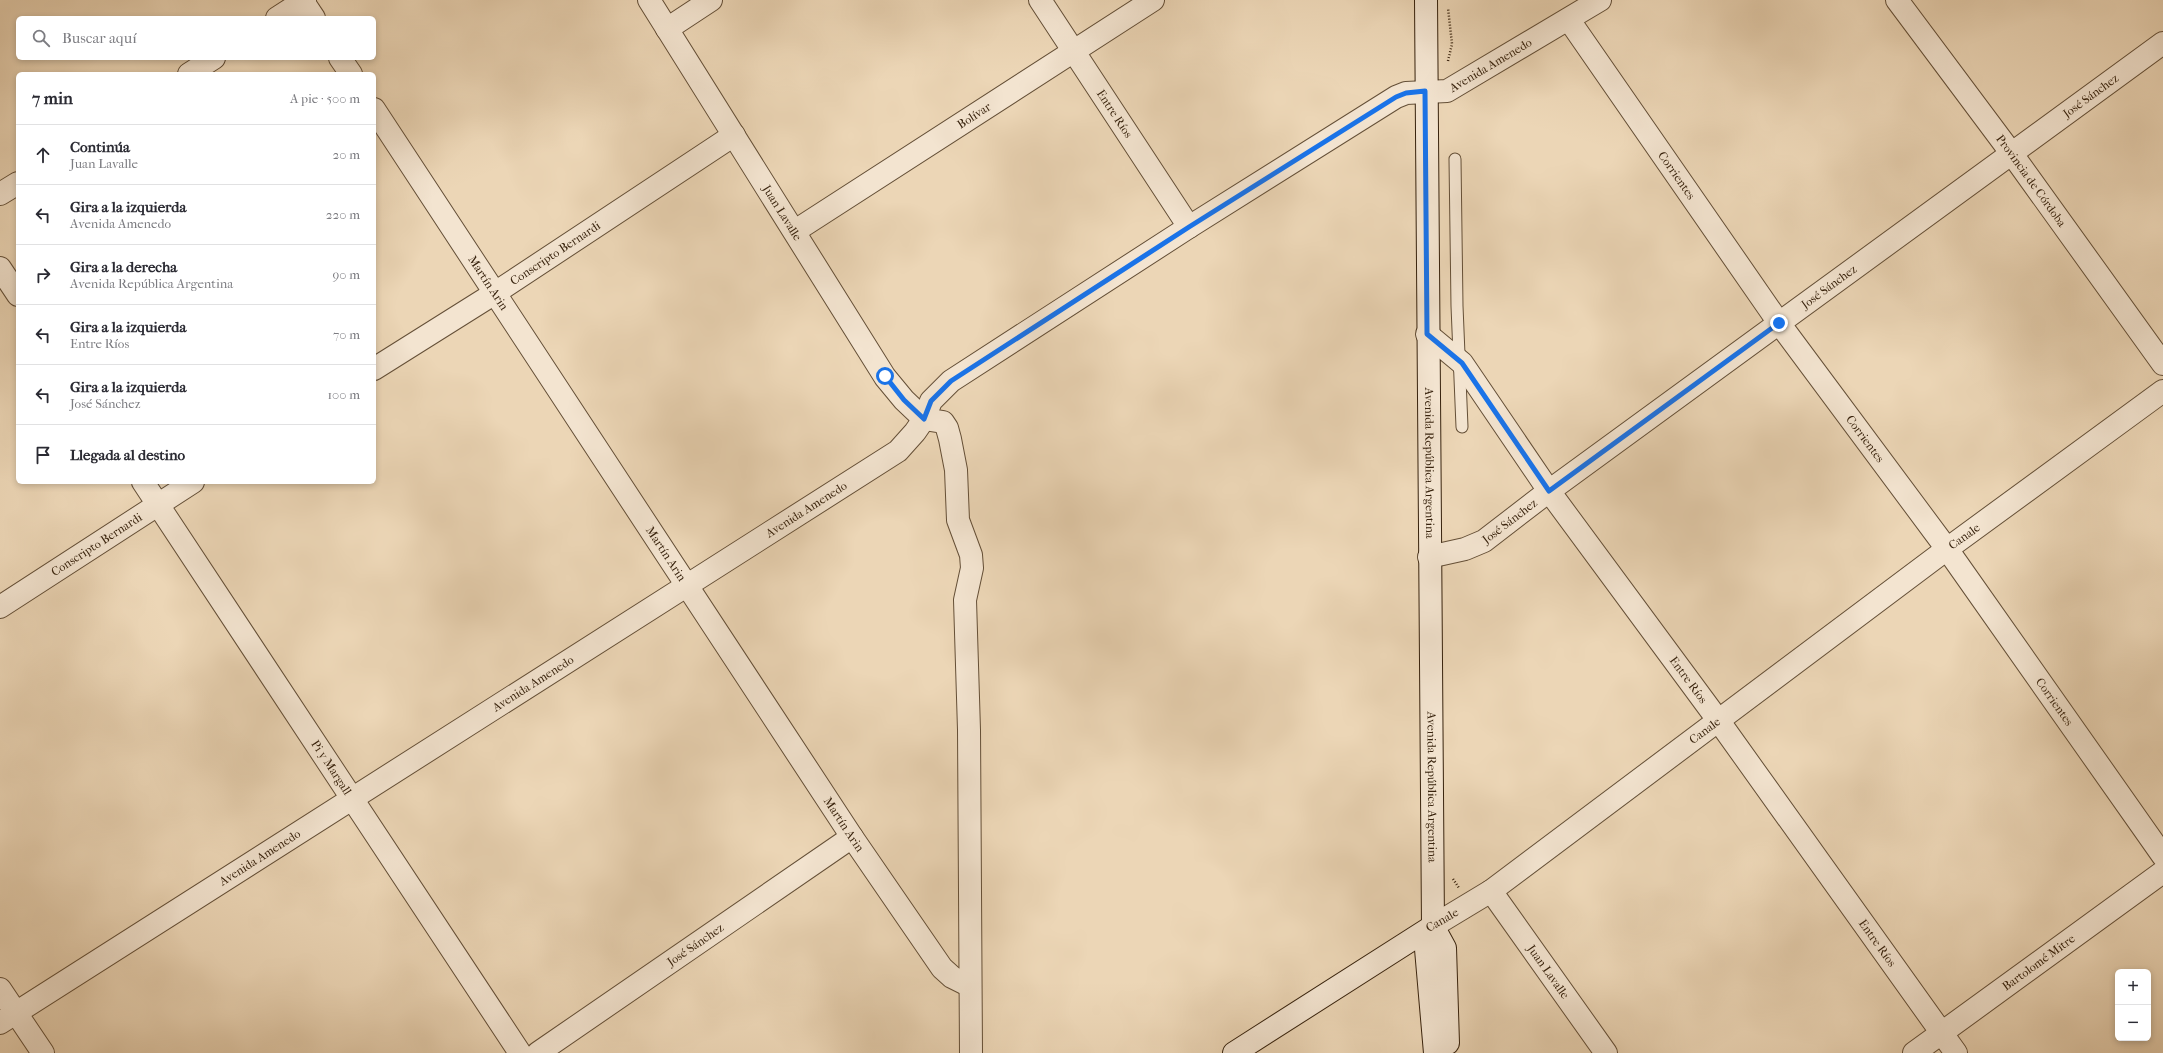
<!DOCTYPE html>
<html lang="es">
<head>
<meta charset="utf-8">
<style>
	:root { --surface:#fff; --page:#f7f7f7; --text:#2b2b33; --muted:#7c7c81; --line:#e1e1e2 }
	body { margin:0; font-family:"IM FELL French Canon",serif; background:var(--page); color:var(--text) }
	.controls { position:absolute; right:12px; bottom:12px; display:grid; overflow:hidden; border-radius:6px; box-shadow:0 2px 6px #0003 }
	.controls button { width:36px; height:36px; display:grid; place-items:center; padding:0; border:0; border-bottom:1px solid var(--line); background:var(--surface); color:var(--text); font:20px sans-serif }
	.stop { position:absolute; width:12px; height:12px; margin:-9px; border:3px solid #1a73e8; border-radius:50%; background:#fff }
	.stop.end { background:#1a73e8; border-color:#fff; box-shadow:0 1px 4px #0008 }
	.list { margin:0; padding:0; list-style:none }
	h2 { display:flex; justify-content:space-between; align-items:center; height:52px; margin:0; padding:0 16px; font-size:17px }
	h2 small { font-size:13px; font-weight:400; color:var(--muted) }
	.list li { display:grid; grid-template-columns:26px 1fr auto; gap:12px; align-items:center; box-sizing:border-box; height:60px; padding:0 16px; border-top:1px solid var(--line) }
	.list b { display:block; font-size:15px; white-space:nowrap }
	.list p { margin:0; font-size:13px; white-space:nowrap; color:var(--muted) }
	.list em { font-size:13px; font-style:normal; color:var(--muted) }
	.icon { flex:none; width:22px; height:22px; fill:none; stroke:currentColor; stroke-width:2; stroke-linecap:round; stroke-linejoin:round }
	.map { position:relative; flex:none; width:2163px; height:1053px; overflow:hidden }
	.search { position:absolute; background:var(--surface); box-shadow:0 2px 6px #0003; left:16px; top:16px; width:360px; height:44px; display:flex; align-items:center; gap:10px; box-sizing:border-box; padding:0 14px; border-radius:6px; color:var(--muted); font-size:15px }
	.panel { position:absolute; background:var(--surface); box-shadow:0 2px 6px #0003; left:16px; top:72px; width:360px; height:412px; border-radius:6px }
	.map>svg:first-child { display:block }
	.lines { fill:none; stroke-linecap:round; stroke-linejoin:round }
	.lane-casing { stroke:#644f37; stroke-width:13 }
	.street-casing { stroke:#644f37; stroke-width:24 }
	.secondary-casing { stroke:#37220d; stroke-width:24 }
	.path { stroke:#37220d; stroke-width:2.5; stroke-dasharray:1 2; stroke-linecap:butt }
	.lane { stroke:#f3e4d0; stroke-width:11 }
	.street { stroke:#f3e4d0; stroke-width:22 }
	.secondary { stroke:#f3e4d0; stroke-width:22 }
	.route { stroke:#1a73e8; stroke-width:5 }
	.labels { text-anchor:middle; stroke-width:3.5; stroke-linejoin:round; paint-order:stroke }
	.street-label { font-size:12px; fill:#37220d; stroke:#f3e4d0 }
</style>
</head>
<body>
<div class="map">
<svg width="2163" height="1053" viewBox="0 0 2163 1053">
	<rect width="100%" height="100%" fill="#ecd6b6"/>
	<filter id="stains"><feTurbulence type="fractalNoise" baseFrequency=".005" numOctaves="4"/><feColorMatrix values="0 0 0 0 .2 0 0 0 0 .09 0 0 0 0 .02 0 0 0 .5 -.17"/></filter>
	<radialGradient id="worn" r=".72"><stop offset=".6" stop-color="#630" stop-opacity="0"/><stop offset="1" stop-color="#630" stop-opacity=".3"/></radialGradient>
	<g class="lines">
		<defs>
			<path id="lane" d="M 1455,159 L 1457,306 L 1462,427"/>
			<g id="street">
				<path d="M 302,0 L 314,18"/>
				<path id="s1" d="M 649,0 L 885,377 L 904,400 L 924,419 L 943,422 L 947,428 L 950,439 L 956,470 L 958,520 L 971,555 L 972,568 L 965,600 L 969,730 L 971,1053"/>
				<path id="s2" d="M 1040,0 L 1189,227"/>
				<path id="s3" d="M 1897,0 L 2012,154 L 2163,364"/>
				<path d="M 277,18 L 305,0"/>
				<path id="s4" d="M 1569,20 L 1779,323 L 1947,549 L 2163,856"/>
				<path d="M 667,29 L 711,0"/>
				<path d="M 340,58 L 351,74"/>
				<path d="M 189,74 L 214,58"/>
				<path id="s5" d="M 374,109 L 852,837 L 942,968 L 952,977 L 970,986"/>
				<path d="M 0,194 L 18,183"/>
				<path id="s6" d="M 795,231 L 1153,0"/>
				<path d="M 0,268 L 18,295"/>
				<path id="s7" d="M 1427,334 L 1462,363 L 1549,491 L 1718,720 L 1956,1053"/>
				<path id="s8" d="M 374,369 L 495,293 L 734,135"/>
				<path id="s9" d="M 143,482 L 520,1053"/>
				<path id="s10" d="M 1429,557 L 1465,549 L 1484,541 L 1549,491 L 2163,43"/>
				<path id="s11" d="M 0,607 L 193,482"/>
				<path id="s12" d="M 1491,891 L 1606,1053"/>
				<path id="s13" d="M 1433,926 L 1491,891 L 1947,549 L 2163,391"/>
				<path d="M 0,989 L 43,1053"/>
				<path id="s14" d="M 0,1023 L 898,451 L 915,432 L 924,419 L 931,401 L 951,381 L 1189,227 L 1396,97 L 1406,93 L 1447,91 L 1600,0"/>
				<path id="s15" d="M 538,1053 L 852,837"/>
				<path id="s16" d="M 1914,1053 L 2163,872"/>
			</g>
			<g id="secondary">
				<path id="s17" d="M 1426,0 L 1433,926 L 1426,949 L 1435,1053"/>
				<path d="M 1433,926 L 1445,948 L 1448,1043"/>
				<path d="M 1234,1053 L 1433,926"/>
			</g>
		</defs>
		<use href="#lane" class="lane-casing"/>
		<use href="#street" class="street-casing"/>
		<use href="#secondary" class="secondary-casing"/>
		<path class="path" d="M 1448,61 L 1452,44 L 1448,8
			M 1453,879 L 1459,888"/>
		<use href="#lane" class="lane"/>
		<use href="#street" class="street"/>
		<use href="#secondary" class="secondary"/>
	</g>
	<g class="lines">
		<path class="route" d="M 885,376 L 904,400 L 924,419 L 931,401 L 951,381 L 1189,227 L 1396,97 L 1406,93 L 1425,91 L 1427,334 L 1462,363 L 1549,491 L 1779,323"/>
	</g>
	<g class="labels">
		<g class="street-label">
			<text dy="4" stroke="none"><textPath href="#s14" startOffset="1784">Avenida Amenedo</textPath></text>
			<text dy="4" stroke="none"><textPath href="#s10" startOffset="810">José Sánchez</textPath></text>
			<text dy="4" stroke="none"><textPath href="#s2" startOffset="136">Entre Ríos</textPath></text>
			<text dy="4" stroke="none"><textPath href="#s6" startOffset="213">Bolívar</textPath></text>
			<text dy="4" stroke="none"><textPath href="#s4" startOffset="189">Corrientes</textPath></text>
			<text dy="4" stroke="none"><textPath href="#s3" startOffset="225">Provincia de Córdoba</textPath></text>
			<text dy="4" stroke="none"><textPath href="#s1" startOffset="251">Juan Lavalle</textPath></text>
			<text dy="4" stroke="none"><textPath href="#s8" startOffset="215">Conscripto Bernardi</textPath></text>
			<text dy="4" stroke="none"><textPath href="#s5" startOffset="208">Martín Arin</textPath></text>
			<text dy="4" stroke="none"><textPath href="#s10" startOffset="486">José Sánchez</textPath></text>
			<text dy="4" stroke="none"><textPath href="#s4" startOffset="513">Corrientes</textPath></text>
			<text dy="4" stroke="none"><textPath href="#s17" startOffset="463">Avenida República Argentina</textPath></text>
			<text dy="4" stroke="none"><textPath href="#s14" startOffset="956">Avenida Amenedo</textPath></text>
			<text dy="4" stroke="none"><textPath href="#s10" startOffset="90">José Sánchez</textPath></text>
			<text dy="4" stroke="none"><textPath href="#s13" startOffset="659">Canale</textPath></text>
			<text dy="4" stroke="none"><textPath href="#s11" startOffset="115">Conscripto Bernardi</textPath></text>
			<text dy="4" stroke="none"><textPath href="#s5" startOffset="532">Martín Arin</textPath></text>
			<text dy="4" stroke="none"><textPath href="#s7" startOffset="435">Entre Ríos</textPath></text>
			<text dy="4" stroke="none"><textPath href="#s14" startOffset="632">Avenida Amenedo</textPath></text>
			<text dy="4" stroke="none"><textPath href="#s4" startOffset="837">Corrientes</textPath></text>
			<text dy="4" stroke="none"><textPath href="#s13" startOffset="335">Canale</textPath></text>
			<text dy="4" stroke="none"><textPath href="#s9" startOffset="342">Pi y Margall</textPath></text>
			<text dy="4" stroke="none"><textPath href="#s17" startOffset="787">Avenida República Argentina</textPath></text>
			<text dy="4" stroke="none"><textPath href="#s5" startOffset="856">Martín Arin</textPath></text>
			<text dy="4" stroke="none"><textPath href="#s14" startOffset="308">Avenida Amenedo</textPath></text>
			<text transform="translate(1442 920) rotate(-30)" y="4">Canale</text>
			<text dy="4" stroke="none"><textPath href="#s7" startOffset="759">Entre Ríos</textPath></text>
			<text dy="4" stroke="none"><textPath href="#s15" startOffset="191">José Sánchez</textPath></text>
			<text dy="4" stroke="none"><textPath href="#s16" startOffset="154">Bartolomé Mitre</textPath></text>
			<text dy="4" stroke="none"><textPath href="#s12" startOffset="99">Juan Lavalle</textPath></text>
		</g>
	</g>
	<rect width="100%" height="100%" filter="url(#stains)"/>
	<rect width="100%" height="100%" fill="url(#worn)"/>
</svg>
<div class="controls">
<button>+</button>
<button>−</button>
</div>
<div class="stop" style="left:885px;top:376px"></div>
<div class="stop end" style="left:1779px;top:323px"></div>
<div class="search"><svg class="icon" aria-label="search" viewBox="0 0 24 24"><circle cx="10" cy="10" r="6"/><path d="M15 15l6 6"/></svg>Buscar aquí</div>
<section class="panel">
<h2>7 min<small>A pie · 500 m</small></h2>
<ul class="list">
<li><svg class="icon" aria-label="ahead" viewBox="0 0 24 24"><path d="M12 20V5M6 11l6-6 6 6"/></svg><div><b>Continúa</b><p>Juan Lavalle</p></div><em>20 m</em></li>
<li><svg class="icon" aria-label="left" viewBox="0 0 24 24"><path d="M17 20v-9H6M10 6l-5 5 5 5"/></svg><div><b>Gira a la izquierda</b><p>Avenida Amenedo</p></div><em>220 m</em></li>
<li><svg class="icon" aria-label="right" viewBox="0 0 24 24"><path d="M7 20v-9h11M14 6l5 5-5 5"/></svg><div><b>Gira a la derecha</b><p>Avenida República Argentina</p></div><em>90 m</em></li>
<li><svg class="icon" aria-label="left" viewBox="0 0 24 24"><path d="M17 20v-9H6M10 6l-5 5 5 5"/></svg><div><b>Gira a la izquierda</b><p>Entre Ríos</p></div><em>70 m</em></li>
<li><svg class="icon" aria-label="left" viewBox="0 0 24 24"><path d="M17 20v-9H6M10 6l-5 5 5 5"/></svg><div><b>Gira a la izquierda</b><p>José Sánchez</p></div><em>100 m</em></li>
<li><svg class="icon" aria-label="arrive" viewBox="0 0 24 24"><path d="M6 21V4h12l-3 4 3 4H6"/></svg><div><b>Llegada al destino</b></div></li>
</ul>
</section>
</div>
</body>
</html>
